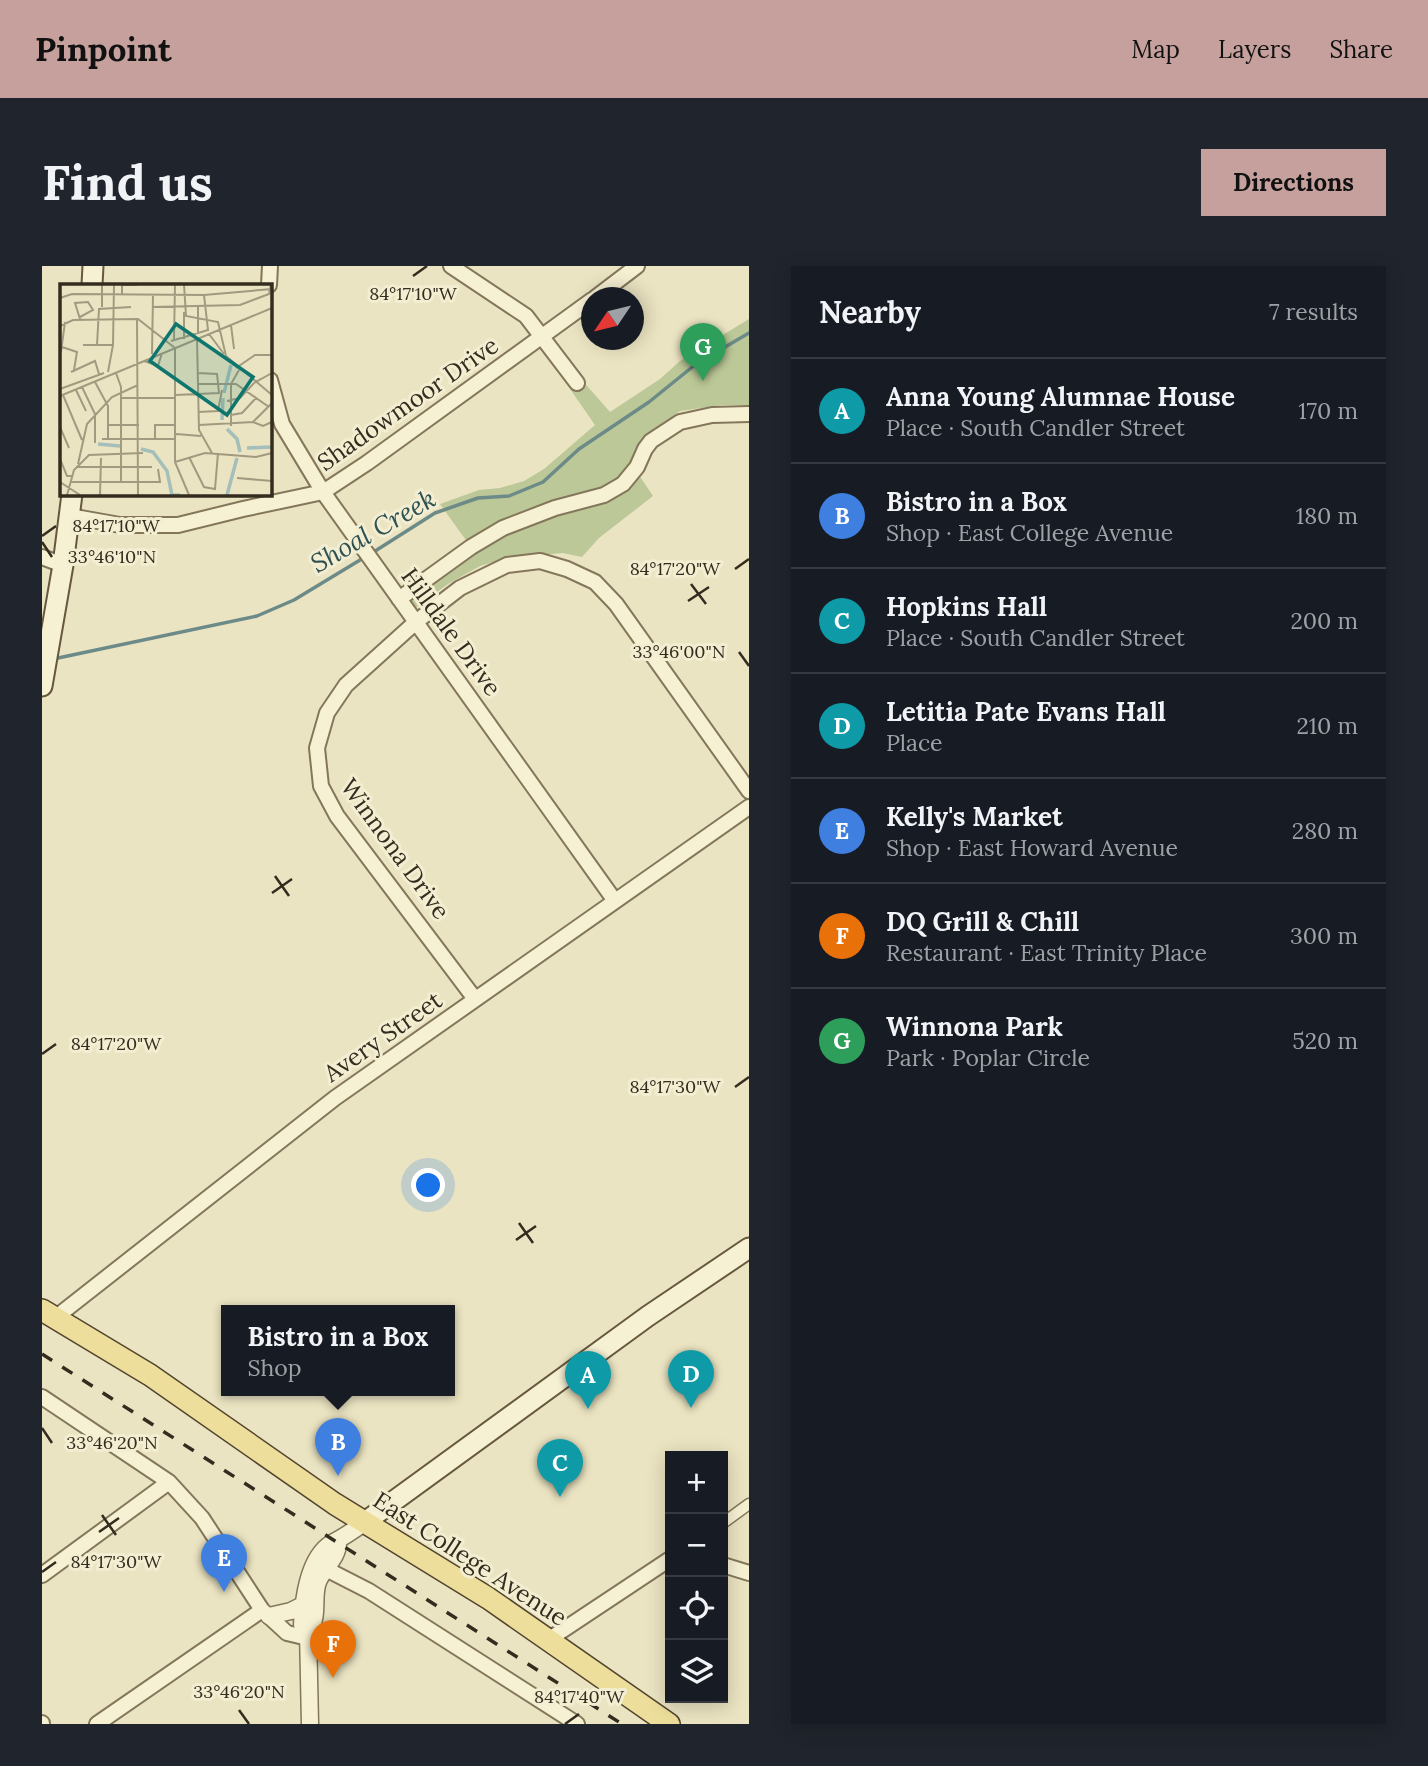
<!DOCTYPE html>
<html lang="en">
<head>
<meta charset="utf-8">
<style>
	:root { --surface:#171b24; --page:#20242c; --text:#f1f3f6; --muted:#9ea1a6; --line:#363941; --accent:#c5a09c }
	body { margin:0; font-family:Lora,serif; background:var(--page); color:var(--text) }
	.controls { position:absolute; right:21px; bottom:21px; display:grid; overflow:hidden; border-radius:0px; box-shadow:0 4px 18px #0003 }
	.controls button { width:63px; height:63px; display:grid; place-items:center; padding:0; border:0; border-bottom:2px solid var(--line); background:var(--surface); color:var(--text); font:35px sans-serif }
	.compass { position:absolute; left:539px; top:21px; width:63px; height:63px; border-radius:50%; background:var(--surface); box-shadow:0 4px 18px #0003; rotate:235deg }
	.you { position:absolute; left:387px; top:920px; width:24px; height:24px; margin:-18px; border:5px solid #fff; border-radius:50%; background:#1a73e8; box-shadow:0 0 0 10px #1a73e833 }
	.badge { display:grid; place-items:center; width:46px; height:46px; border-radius:50%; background:var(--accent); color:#fff; font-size:23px; font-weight:700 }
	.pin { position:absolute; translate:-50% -58px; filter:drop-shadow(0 2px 4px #0008) }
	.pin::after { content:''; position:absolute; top:37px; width:24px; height:21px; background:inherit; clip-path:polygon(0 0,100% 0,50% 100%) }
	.popup { position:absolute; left:179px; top:1039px; width:234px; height:91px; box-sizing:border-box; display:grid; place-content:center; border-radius:0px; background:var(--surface); filter:drop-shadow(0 2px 5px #0005); font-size:23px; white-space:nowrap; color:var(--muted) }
	.popup b { font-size:26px; color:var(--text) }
	.popup::after { content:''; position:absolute; left:50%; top:100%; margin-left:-14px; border:14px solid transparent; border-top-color:var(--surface) }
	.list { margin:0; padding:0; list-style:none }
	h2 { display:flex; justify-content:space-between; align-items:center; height:91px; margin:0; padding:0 28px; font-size:30px }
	h2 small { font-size:23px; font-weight:400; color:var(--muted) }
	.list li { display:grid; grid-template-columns:46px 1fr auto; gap:21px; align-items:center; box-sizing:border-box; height:105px; padding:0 28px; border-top:2px solid var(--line) }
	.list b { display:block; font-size:26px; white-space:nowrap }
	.list p { margin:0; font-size:23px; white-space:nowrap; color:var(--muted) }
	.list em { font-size:23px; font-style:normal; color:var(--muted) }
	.icon { flex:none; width:38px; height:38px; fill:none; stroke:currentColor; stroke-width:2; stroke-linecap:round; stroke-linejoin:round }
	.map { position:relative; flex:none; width:707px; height:1458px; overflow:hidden; border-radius:0px }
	header { display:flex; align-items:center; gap:42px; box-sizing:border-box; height:98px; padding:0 35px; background:var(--accent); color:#111 }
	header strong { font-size:33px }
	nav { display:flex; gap:38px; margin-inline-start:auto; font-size:24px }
	.intro { display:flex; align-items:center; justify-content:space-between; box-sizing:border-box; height:168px; padding:0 42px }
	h1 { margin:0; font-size:49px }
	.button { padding:18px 32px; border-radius:0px; background:var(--accent); color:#111; font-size:24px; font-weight:700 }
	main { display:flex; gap:42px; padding:0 42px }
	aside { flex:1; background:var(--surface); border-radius:0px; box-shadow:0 4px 18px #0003 }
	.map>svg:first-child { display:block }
	.green { fill:#bcc897 }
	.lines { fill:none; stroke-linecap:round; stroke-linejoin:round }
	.stream { stroke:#6c8b88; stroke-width:3.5 }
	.pedestrian-casing { stroke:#84765a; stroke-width:13 }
	.minor-casing { stroke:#84765a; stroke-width:18 }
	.tertiary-casing { stroke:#84765a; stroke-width:19 }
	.secondary-casing { stroke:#66573d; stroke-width:23 }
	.primary-casing { stroke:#52442e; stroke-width:24 }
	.pedestrian { stroke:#f7f1d4; stroke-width:10 }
	.minor { stroke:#f7f1d4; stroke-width:14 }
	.tertiary { stroke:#f7f1d4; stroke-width:16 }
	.secondary { stroke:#f7f1d4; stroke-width:19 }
	.primary { stroke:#eddf9b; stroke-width:21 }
	.rail { stroke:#342c1e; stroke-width:3.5; stroke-dasharray:12 12; stroke-linecap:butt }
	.ticks { fill:none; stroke:#342c1e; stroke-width:2.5 }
	.labels { text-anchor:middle; stroke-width:6; stroke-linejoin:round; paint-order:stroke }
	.street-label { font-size:24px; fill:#342c1e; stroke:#f3eed1 }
	.water-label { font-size:26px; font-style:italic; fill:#2e5153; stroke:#f3eed1 }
	.inset-river { fill:none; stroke:#a4beba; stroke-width:3.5 }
	.inset-road { fill:none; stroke:#a29a80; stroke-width:2 }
	.view { fill:#0f766e; fill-opacity:0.15; stroke:#0f766e; stroke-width:3.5 }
	.inset-edge { fill:none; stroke:#342c1e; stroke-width:3.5 }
	.ticks-label { font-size:18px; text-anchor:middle; fill:#342c1e; stroke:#f3eed1; stroke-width:6; stroke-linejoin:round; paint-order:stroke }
</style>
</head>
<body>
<header>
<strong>Pinpoint</strong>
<nav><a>Map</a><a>Layers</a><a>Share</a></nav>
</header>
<div class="intro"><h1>Find us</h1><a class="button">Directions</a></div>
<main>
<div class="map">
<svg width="707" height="1458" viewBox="0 0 707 1458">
	<rect width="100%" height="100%" fill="#ebe4c2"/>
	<path class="green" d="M 707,53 L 707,139 L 680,139 L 638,145 L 601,172 L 597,209 L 611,230 L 557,272 L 540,291 L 521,287 L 465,292 L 438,300 L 406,318 L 372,343 L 359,325 L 426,277 L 398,238 L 437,224 L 458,222 L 482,215 L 502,203 L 553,159 L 528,123 L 539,113 L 568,146 L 618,113 L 638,95 Z"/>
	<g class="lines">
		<path class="stream" d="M 330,287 L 393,247 L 436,232 L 467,230 L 501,216 L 537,183 L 607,136 L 654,98 L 707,67
			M 16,392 L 215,350 L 252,334 L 323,291"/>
		<defs>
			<path id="pedestrian" d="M 681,1257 L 707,1238"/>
			<path id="minor" d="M 409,0 L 484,50 L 535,117
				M 227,19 L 228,0
				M 553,32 L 595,0
				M 228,114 L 240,158 L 281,226 L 573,635
				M 27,250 L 78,259 L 136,259 L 201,243 L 281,226 L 325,197 L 550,34
				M 0,291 L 21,299
				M 357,333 L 429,281 L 461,262 L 513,242 L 562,229 L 581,218 L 595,201 L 603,183 L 609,175 L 638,156 L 670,149 L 707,148
				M 433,733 L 295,550 L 279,520 L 275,482 L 285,447 L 304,419 L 375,355 L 418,322 L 465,299 L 498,295 L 525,303 L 553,316 L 574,338 L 707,525
				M 13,1052 L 293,832 L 707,541
				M 0,1131 L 127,1216 L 160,1252 L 220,1344 L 245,1367 L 266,1372
				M 681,1299 L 707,1307
				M 284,1303 L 327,1325 L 535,1458
				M 0,1309 L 127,1216
				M 506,1374 L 628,1293
				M 0,1457 L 0,1458
				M 55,1458 L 220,1344"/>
			<path id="tertiary" d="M 227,1350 L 249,1345 L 261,1339
				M 266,1365 L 260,1359 C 261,1335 266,1291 290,1277 C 302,1271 312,1264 323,1256
				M 268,1458 L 266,1365 C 278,1352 270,1332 276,1316 C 281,1303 297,1291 296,1276"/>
			<path id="secondary" d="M 50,19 L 51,0
				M 0,420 L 21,299 L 30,228
				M 323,1256 L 606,1050 L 707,982"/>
			<path id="primary" d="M 0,1044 L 108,1109 L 293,1238 L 446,1332 L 627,1458"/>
		</defs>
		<use href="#pedestrian" class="pedestrian-casing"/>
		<use href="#minor" class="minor-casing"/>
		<use href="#tertiary" class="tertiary-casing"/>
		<use href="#secondary" class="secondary-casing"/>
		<use href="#primary" class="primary-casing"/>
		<use href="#pedestrian" class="pedestrian"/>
		<use href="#minor" class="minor"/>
		<use href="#tertiary" class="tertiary"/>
		<use href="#secondary" class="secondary"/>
		<use href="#primary" class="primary"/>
		<path class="rail" d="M 0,1088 L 580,1458"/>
	</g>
	<path class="ticks" d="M 371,10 L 385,0M 0,270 L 14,260M 0,276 L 10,291M 693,303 L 707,293M 649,318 L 664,338M 646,335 L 667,321M 697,386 L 707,400M 233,610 L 247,630M 230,627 L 250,613M 0,788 L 14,778M 693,821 L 707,811M 477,957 L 491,977M 474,974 L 494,960M 0,1162 L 10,1177M 60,1249 L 74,1269M 57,1266 L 77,1252M 0,1306 L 14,1296M 197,1444 L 207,1458M 523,1458 L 537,1448"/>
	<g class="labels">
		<g class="street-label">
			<text transform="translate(366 138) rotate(-35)" y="8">Shadowmoor Drive</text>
			<text transform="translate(409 366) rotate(54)" y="8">Hilldale Drive</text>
			<text transform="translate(353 583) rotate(54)" y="8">Winnona Drive</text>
			<text transform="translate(341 771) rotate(-35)" y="8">Avery Street</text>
			<text transform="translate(428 1293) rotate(33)" y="8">East College Avenue</text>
		</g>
		<g class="water-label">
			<text transform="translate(331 265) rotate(-30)" y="9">Shoal Creek</text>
		</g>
	</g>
	<g transform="translate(18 18)">
		<rect width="212" height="212" fill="#ebe4c2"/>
		<path class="inset-river" d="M 164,109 L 171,81M 162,136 L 163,114M 167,145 L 177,155 L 180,168M 38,160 L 60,162M 187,164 L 211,163M 81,165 L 93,168 L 107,187 L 112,211 L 120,211M 167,211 L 177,174"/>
		<path class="inset-road" d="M 42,0 L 42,23M 124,0 L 126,32 L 158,38 L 166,72 L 212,111M 62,11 L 62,1 L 77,1M 0,14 L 12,10 L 144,11 L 212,5M 92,23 L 180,21 L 209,10 L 211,0M 124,28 L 124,55M 20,33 L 33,26 L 28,18 L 15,19 L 20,35M 77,35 L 78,211M 171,41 L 174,65M 0,42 L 13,36 L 78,35 L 115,64M 138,50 L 138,23M 149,50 L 164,70M 114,55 L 115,0M 137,55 L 139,146 L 152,169M 111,57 L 148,46 L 144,11M 23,61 L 53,61M 37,61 L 39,25 L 71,23M 2,63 L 17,68 L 14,86M 115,64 L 115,178 L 129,211M 1,68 L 5,38M 92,70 L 93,11M 84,77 L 98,82 L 102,69M 176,84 L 195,71 L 212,71M 11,88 L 35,77 L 39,90M 48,88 L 53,61 L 54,0M 56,89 L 61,103 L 61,198M 35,98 L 48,122 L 48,155M 138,100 L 176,100 L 209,123M 22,103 L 35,130 L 35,159M 0,105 L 44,89M 16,106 L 26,127M 3,111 L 22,156M 115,111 L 159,109 L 157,90 L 138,89M 0,112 L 212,24M 61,114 L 115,114M 167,117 L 180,114 L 194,99 L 212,89M 138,128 L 158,127 L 162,106M 171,131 L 182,129 L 196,114M 193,138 L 212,119M 48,141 L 79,141M 139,141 L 193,138 L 203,142 L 212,138M 171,142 L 171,100 L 179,86M 0,143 L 9,164M 116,150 L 141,152M 42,155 L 116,155M 95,155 L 95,141 L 115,141M 129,173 L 144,203 L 155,205 L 158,169M 0,175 L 7,192 L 12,192M 115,178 L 145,169 L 196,173 L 212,169M 18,180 L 27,140 L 52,113 L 78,101M 16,183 L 92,183M 177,194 L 212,197M 0,198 L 20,211M 11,198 L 100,198 L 98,185M 7,211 L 14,186 L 29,171 L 83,169M 40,211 L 41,174"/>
		<path class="view" d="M 116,40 L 193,93 L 167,131 L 90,77 Z"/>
		<rect width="212" height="212" class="inset-edge"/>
	</g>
	<g class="ticks-label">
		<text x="371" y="34">84°17'10"W</text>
		<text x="74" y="266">84°17'10"W</text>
		<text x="70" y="297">33°46'10"N</text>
		<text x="633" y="309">84°17'20"W</text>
		<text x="637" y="392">33°46'00"N</text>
		<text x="74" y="784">84°17'20"W</text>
		<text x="633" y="827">84°17'30"W</text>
		<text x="70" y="1183">33°46'20"N</text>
		<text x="74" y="1302">84°17'30"W</text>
		<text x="197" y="1432">33°46'20"N</text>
		<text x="537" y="1437">84°17'40"W</text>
	</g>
</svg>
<div class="controls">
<button>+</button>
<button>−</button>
<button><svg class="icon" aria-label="locate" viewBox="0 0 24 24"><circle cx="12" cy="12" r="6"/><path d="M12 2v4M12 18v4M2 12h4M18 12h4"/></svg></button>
<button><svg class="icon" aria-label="layers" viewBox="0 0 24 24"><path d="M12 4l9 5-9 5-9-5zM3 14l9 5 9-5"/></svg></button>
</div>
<svg class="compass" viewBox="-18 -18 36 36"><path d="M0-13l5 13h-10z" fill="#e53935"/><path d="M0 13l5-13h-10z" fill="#9ea1a6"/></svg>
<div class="you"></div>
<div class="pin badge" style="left:546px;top:1143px;background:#0f9aa8">A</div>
<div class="pin badge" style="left:296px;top:1210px;background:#3f7fe0">B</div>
<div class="popup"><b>Bistro in a Box</b>Shop</div>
<div class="pin badge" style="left:518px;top:1231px;background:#0f9aa8">C</div>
<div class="pin badge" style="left:649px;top:1142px;background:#0f9aa8">D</div>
<div class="pin badge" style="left:182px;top:1326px;background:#3f7fe0">E</div>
<div class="pin badge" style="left:291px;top:1412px;background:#e8710a">F</div>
<div class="pin badge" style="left:661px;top:115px;background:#2e9e5b">G</div>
</div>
<aside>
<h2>Nearby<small>7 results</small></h2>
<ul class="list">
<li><span class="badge" style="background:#0f9aa8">A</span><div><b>Anna Young Alumnae House</b><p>Place · South Candler Street</p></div><em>170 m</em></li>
<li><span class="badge" style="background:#3f7fe0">B</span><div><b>Bistro in a Box</b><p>Shop · East College Avenue</p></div><em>180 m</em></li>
<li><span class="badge" style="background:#0f9aa8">C</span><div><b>Hopkins Hall</b><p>Place · South Candler Street</p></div><em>200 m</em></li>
<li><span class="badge" style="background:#0f9aa8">D</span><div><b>Letitia Pate Evans Hall</b><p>Place</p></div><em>210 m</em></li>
<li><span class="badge" style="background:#3f7fe0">E</span><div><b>Kelly's Market</b><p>Shop · East Howard Avenue</p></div><em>280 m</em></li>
<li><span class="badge" style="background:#e8710a">F</span><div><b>DQ Grill &amp; Chill</b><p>Restaurant · East Trinity Place</p></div><em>300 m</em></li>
<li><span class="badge" style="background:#2e9e5b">G</span><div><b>Winnona Park</b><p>Park · Poplar Circle</p></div><em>520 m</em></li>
</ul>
</aside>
</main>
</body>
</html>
